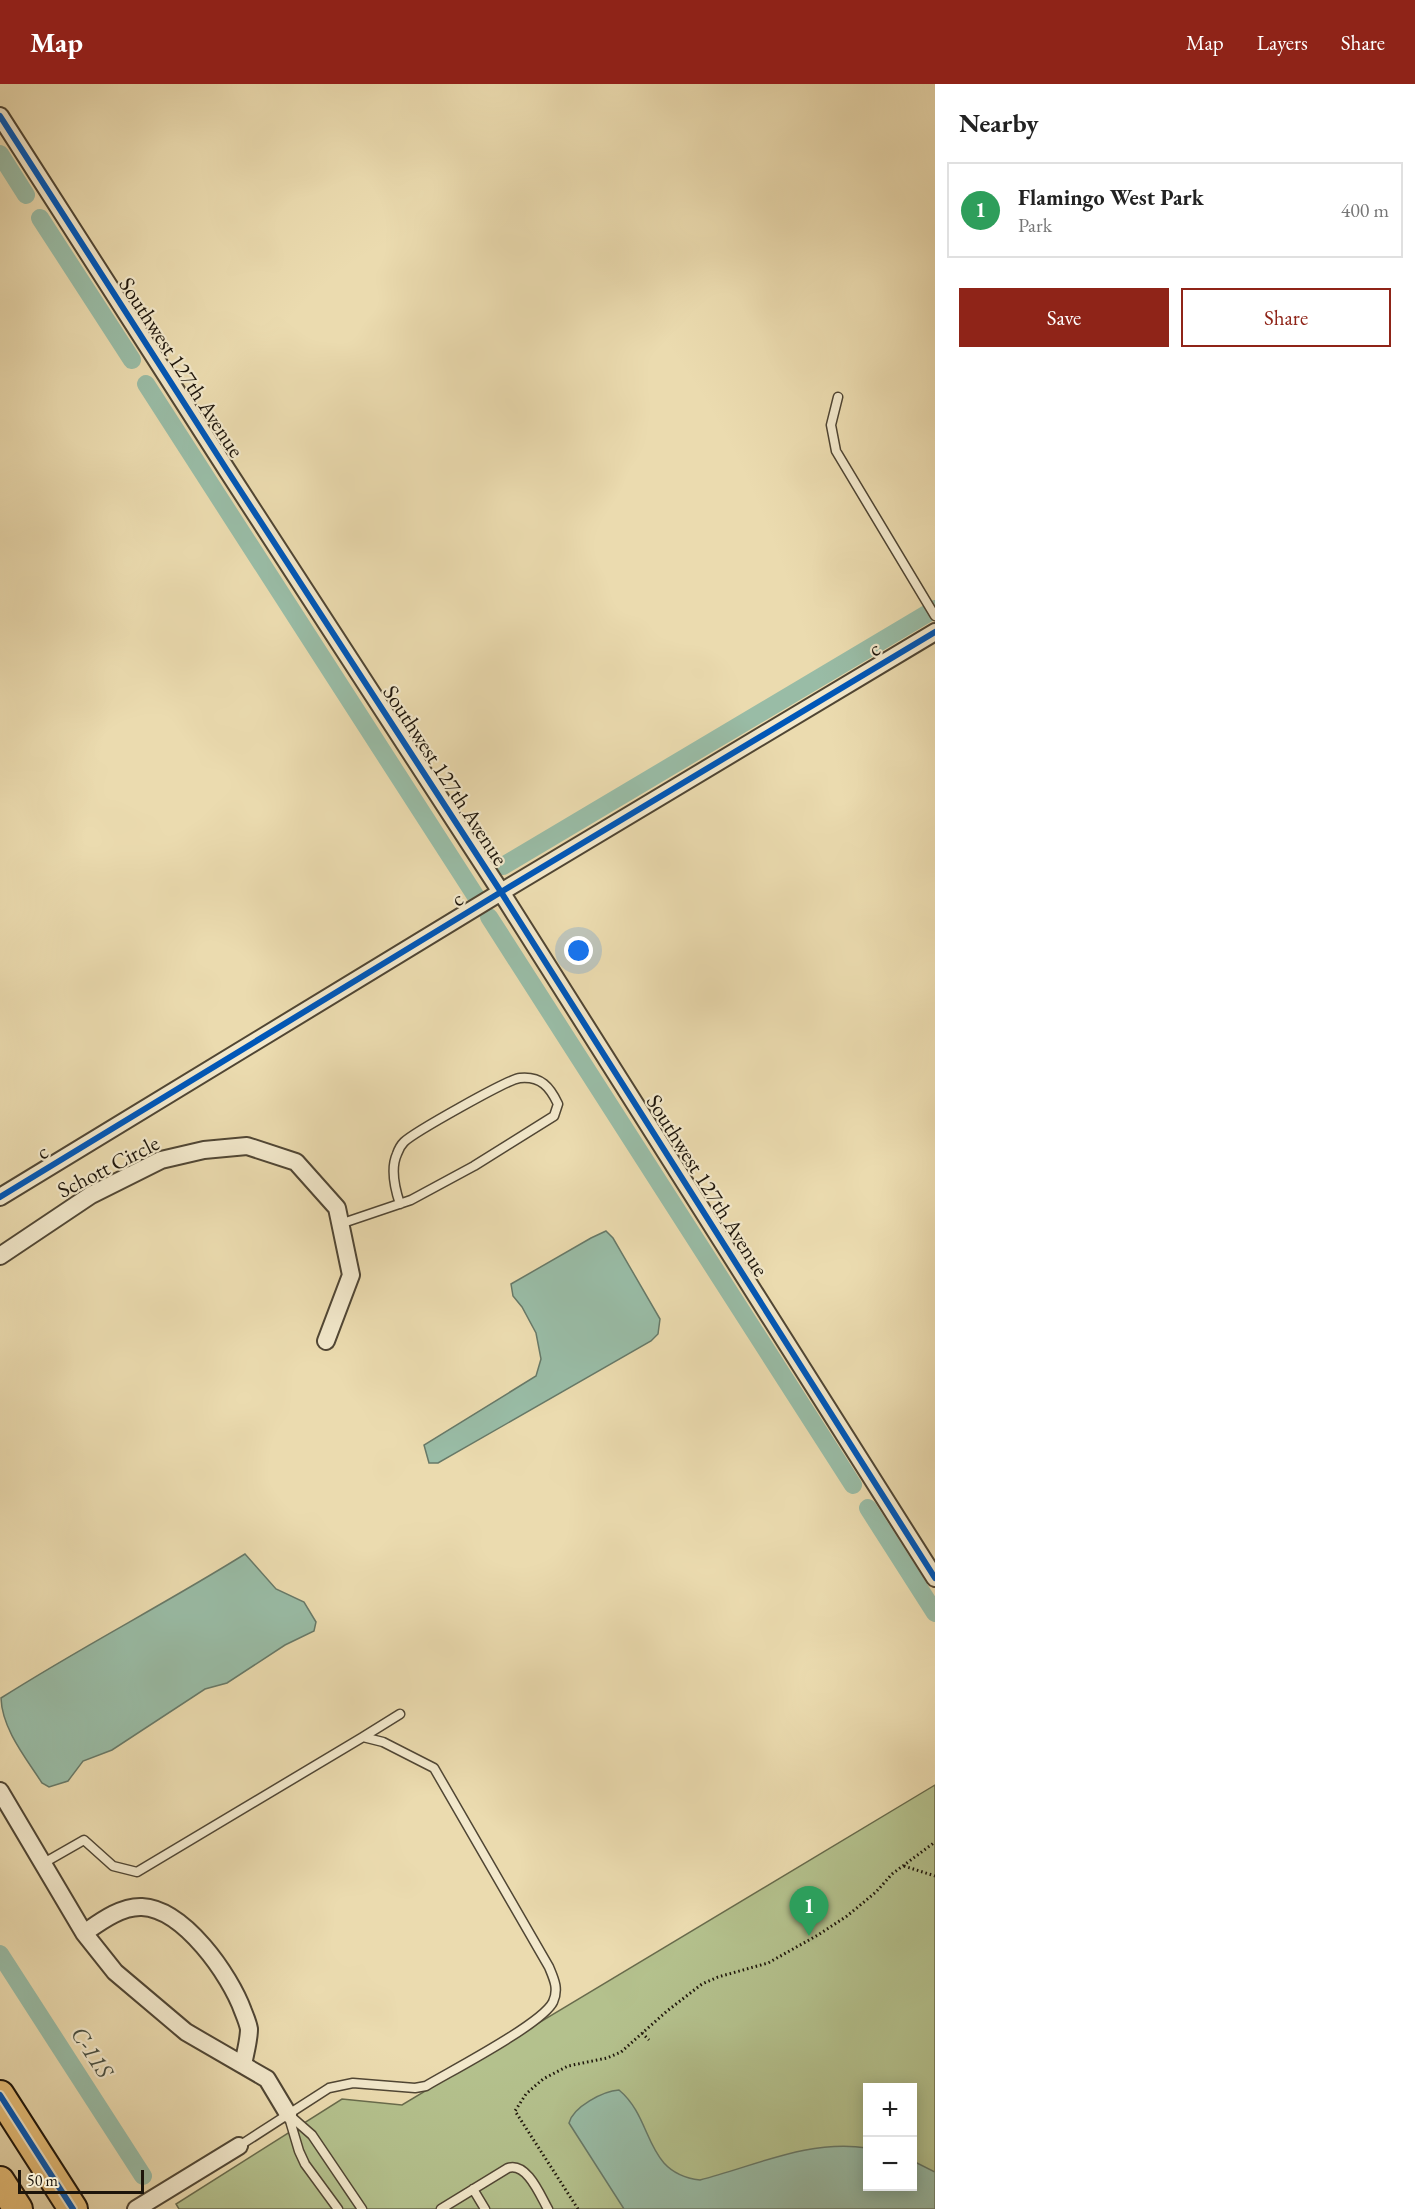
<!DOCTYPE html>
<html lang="en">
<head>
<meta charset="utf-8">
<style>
	:root { --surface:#fff; --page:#f2f2f2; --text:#222; --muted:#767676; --line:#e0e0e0; --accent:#8f2418 }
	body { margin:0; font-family:"EB Garamond",serif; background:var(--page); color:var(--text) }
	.controls { position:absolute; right:18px; bottom:18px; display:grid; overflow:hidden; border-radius:0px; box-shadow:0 3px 15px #0003 }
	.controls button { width:54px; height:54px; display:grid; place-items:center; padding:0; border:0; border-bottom:2px solid var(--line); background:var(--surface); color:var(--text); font:30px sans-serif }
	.scale { position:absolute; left:18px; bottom:15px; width:126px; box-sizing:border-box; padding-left:6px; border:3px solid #1d150b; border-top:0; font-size:16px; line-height:21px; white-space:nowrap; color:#1d150b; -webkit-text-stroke:4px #f2e8cb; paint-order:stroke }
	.you { position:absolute; left:579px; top:867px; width:21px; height:21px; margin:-15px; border:4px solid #fff; border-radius:50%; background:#1a73e8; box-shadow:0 0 0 9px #1a73e833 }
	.badge { display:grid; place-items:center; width:39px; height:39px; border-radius:50%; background:var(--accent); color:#fff; font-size:20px; font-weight:700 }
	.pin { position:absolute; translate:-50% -50px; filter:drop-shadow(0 2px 3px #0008) }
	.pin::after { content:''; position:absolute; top:32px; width:21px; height:18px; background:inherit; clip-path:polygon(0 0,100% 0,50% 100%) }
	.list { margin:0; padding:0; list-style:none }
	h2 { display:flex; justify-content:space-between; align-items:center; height:78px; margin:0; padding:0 24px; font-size:26px }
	h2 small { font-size:20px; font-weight:400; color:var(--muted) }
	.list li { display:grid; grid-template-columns:39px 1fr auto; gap:18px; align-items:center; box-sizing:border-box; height:96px; margin:0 12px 12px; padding:0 12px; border:2px solid var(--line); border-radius:0px }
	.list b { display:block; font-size:22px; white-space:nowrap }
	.list p { margin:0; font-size:20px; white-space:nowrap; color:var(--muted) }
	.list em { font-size:20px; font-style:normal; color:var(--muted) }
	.actions { display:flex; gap:12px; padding:18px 24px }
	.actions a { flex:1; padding:14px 0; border:2px solid var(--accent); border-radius:0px; text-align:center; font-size:21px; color:var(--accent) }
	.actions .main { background:var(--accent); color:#fff }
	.map { position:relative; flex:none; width:935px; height:2125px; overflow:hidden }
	header { display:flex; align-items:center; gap:36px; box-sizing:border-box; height:84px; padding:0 30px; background:var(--accent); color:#fff }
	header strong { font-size:28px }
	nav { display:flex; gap:33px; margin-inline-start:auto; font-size:21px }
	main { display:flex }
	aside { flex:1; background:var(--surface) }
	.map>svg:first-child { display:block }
	.green { fill:#b4c18d; stroke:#686b4c; stroke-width:1.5; fill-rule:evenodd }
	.water { fill:#99bca6; stroke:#677968; stroke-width:1.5 }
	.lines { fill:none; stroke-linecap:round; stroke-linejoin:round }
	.canal { stroke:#99bca6; stroke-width:18 }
	.service-casing { stroke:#504634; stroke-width:11 }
	.minor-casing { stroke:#504634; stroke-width:20 }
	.trunk-casing { stroke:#1d150b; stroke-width:32 }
	.path { stroke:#1d150b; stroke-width:3; stroke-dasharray:1.5 3; stroke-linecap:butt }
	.service { stroke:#f2e8cb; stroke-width:8 }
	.minor { stroke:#f2e8cb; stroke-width:16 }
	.trunk { stroke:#e6be78; stroke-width:28 }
	.cycleway-casing { stroke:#f2e8cb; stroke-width:10 }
	.cycleway { stroke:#0057b8; stroke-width:6 }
	.labels { text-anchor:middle; stroke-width:4.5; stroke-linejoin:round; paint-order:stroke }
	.street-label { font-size:22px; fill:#1d150b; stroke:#f2e8cb }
	.water-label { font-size:24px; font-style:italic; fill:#484f41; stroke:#f2e8cb }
</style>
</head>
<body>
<header>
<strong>Map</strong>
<nav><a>Map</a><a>Layers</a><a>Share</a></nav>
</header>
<main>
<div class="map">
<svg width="935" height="2125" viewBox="0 0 935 2125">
	<rect width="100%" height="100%" fill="#ebdbaf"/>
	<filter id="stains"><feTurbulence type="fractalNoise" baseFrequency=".00333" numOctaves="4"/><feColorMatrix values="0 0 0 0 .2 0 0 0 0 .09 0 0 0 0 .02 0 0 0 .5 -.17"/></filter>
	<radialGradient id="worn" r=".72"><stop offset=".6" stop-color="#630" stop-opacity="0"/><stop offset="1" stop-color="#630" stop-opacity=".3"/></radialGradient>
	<path class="green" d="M 935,1701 L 935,2125 L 179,2125 L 176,2120 L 342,2015 L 402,2021 ZM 868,2004 L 912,2004 L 912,2102 L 868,2102 Z"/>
	<path class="water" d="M 606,1147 L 613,1154 L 660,1235 L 658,1250 L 651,1257 L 438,1379 L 429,1379 L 424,1361 L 536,1292 L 541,1275 L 536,1249 L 522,1223 L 513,1212 L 511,1200 L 591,1154 Z
		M 245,1470 L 276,1505 L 304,1518 L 316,1538 L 314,1547 L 285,1561 L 227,1599 L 205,1605 L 112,1666 L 83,1677 L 68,1697 L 49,1703 L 42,1699 C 26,1674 2,1645 1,1614 C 81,1563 165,1520 245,1470 Z
		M 619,2006 C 655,2036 643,2089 700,2096 C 755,2082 809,2055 867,2064 L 868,2102 L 912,2102 L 913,2077 L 935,2088 L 935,2125 L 624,2125 L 569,2039 C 573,2023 603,2007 619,2006 Z"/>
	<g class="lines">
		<path class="canal" d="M 0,70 L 26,111
			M 40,134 L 132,276
			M 146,300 L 475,811
			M 503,782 L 935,525
			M 489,833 L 853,1401
			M 868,1424 L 935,1529
			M 0,1870 L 143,2092"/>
		<defs>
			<path id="service" d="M 838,313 L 831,341 L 836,367 L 935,532
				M 340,1140 L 411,1116 L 474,1082 L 554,1032 L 558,1020 C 550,1003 541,992 520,994 C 508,995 413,1049 404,1058 C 401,1061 398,1067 397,1070 C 390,1085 395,1105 400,1120
				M 363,1653 L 400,1630
				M 42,1780 L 84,1756 L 113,1782 L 137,1788 L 363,1653 L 383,1658 L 434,1684 L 549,1883 C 554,1895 559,1905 553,1918 C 542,1940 451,1987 426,2002 L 415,2004 L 353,1999 L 329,2004 L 239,2062
				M 288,2030 L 312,2051 L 362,2125
				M 288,2030 L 299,2067 L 305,2080 L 338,2125
				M 473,2105 L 485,2125
				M 441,2125 L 508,2084 C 527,2078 540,2111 548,2125"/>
			<path id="minor" d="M 0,32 L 227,386 L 501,808 L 935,1494
				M 0,1113 L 501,808 L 935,548
				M 0,1172 L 91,1111 L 161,1076 L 204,1066 L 247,1062 L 296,1078 L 337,1124 L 351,1191 L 326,1257
				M 0,1707 L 84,1849 L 115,1888 L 186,1948 L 267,1995 L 288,2030
				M 84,1849 C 100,1838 121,1822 142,1823 C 184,1825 230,1891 243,1927 C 245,1932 248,1939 249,1945 C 249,1956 245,1970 243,1981
				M 136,2125 L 239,2062"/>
			<path id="trunk" d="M 0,2011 L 73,2125
				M 0,2097 L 18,2125"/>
		</defs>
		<use href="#service" class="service-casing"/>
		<use href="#minor" class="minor-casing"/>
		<use href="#trunk" class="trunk-casing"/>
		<path class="path" d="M 904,1782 L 935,1792
			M 642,1949 L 649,1956
			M 578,2125 L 515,2027 L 526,2010 L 543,1995 L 568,1982 L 607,1974 L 621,1968 L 667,1927 L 702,1900 L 718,1893 L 768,1879 L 818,1851 L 847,1832 L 876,1808 L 892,1790 L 935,1758"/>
		<use href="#service" class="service"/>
		<use href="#minor" class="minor"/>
		<use href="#trunk" class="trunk"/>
		<defs>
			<path id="cycleway" d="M 0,32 L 227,386 L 501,808 L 935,1494
				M 0,1113 L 501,808 L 935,548
				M 0,2011 L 73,2125"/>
		</defs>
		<use href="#cycleway" class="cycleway-casing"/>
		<use href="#cycleway" class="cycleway"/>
	</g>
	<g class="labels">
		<g class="street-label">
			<text transform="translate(182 283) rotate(57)" y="8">Southwest 127th Avenue</text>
			<text transform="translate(874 564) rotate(-31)" y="8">c</text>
			<text transform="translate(446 691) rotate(57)" y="8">Southwest 127th Avenue</text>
			<text transform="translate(457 814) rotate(-31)" y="8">c</text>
			<text transform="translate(42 1067) rotate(-31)" y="8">c</text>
			<text transform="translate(108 1082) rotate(-27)" y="8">Schott Circle</text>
			<text transform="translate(708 1101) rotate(58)" y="8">Southwest 127th Avenue</text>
		</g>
		<g class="water-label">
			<text transform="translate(92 1968) rotate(57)" y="8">C-11S</text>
		</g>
	</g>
	<rect width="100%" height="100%" filter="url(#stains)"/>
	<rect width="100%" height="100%" fill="url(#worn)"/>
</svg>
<div class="controls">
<button>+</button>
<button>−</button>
</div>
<div class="scale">50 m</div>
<div class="you"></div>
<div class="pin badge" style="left:809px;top:1852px;background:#2e9e5b">1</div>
</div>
<aside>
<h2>Nearby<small></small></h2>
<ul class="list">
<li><span class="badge" style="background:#2e9e5b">1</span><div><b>Flamingo West Park</b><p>Park</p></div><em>400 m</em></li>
</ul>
<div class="actions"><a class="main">Save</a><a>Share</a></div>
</aside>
</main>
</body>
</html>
